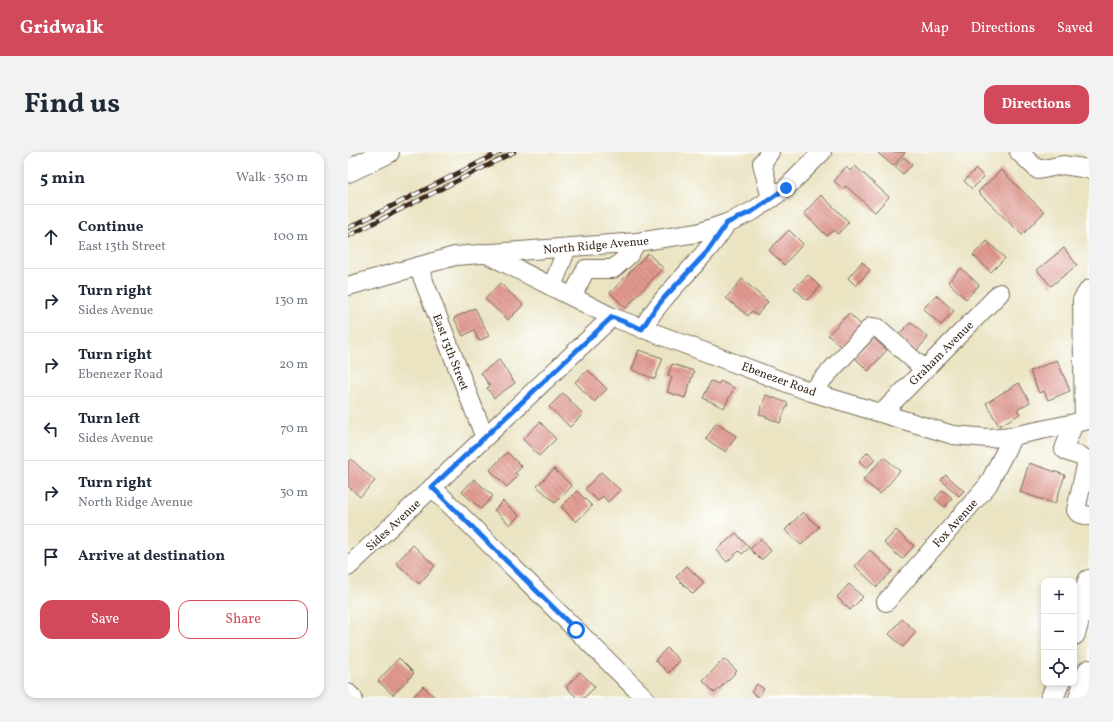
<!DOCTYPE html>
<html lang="en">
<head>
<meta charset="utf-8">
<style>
	:root { --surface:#fff; --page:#f2f2f3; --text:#1f2937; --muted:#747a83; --line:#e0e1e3; --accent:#d1495b }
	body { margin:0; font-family:Vollkorn,serif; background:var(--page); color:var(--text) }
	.controls { position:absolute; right:12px; bottom:12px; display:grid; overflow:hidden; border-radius:8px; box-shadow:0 2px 6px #0003 }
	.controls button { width:36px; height:36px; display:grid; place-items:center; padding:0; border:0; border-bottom:1px solid var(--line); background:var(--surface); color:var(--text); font:20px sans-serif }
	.stop { position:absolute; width:12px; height:12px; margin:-9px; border:3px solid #1a73e8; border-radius:50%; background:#fff }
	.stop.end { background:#1a73e8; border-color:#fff; box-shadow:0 1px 4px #0008 }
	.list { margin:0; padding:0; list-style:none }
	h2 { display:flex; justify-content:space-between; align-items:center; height:52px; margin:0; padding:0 16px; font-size:17px }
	h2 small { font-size:13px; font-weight:400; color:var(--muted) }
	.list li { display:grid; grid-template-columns:26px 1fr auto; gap:12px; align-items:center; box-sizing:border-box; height:64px; padding:0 16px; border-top:1px solid var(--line) }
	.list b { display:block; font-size:15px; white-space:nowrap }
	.list p { margin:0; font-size:13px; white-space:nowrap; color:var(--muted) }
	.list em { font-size:13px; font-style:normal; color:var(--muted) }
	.actions { display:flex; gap:8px; padding:12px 16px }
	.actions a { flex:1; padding:9px 0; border:1px solid var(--accent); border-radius:12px; text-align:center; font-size:14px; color:var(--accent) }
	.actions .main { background:var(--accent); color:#fff }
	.icon { flex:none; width:22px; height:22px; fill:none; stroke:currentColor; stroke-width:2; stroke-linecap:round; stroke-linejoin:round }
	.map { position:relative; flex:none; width:741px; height:546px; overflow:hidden; border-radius:12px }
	header { display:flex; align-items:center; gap:24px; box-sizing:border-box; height:56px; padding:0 20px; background:var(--accent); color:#fff }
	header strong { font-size:19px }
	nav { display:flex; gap:22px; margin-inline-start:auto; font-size:14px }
	.intro { display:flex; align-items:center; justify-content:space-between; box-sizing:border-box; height:96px; padding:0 24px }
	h1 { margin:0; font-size:28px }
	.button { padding:10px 18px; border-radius:12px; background:var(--accent); color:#fff; font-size:14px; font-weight:700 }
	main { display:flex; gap:24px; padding:0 24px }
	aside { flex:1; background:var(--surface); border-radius:12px; box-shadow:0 2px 6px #0003 }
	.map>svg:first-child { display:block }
	.building { fill:url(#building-back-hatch) }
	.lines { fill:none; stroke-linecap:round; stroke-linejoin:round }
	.minor-casing { stroke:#786b58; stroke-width:20 }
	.major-casing { stroke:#786b58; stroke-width:24 }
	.minor { stroke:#fff; stroke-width:18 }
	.major { stroke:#fff; stroke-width:22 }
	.rail-casing { stroke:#3b2a1e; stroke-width:4.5 }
	.rail { stroke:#fff; stroke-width:3; stroke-dasharray:9; stroke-linecap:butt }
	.route { stroke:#1a73e8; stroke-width:5 }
	.labels { text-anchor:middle; stroke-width:4; stroke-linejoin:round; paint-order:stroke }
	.street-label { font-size:12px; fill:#3b2a1e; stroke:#fff }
</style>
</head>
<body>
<header>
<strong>Gridwalk</strong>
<nav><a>Map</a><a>Directions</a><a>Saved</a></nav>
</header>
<div class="intro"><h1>Find us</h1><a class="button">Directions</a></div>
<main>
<aside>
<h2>5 min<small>Walk · 350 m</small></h2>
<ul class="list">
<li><svg class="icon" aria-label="ahead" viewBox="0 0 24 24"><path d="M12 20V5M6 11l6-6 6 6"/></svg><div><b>Continue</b><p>East 13th Street</p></div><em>100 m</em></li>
<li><svg class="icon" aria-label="right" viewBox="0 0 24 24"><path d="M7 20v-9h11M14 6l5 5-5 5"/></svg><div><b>Turn right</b><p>Sides Avenue</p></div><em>130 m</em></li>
<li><svg class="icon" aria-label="right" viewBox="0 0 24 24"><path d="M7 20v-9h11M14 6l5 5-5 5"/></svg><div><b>Turn right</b><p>Ebenezer Road</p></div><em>20 m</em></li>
<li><svg class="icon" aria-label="left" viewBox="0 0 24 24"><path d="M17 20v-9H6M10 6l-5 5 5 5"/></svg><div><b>Turn left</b><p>Sides Avenue</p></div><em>70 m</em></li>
<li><svg class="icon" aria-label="right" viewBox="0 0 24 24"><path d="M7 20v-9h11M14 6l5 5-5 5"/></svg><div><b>Turn right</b><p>North Ridge Avenue</p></div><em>30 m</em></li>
<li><svg class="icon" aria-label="arrive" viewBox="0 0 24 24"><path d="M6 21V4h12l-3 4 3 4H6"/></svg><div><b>Arrive at destination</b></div></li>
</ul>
<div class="actions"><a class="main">Save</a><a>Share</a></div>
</aside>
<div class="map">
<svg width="741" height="546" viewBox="0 0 741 546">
	<defs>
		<pattern id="building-back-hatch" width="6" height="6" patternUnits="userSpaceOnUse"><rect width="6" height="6" fill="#e1988f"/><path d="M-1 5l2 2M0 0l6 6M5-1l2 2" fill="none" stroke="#b87c74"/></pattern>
	</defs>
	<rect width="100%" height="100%" fill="#fff"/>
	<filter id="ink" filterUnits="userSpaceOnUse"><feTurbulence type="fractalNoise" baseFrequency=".025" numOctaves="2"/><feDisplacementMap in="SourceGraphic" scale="8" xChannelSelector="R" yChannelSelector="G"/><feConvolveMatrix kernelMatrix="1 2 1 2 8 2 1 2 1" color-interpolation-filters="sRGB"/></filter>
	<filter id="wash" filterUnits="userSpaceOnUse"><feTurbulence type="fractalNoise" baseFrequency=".012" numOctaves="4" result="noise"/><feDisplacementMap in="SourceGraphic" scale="16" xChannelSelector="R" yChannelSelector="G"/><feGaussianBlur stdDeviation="0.9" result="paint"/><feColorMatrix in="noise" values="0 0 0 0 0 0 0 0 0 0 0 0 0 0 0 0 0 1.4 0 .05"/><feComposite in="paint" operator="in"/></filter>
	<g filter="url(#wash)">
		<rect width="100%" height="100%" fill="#eae4c3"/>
		<g id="blocks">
			<path class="building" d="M 529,0 L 556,0 L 557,1 L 545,14 Z
				M 556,5 L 564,13 L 555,22 L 547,15 Z
				M 507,14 L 541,45 L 527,60 L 498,34 L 495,37 L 486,29 L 498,15 L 502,19 Z
				M 628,17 L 636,25 L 624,37 L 616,29 Z
				M 653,18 L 696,60 L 674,83 L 630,40 Z
				M 473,43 L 501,70 L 490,82 L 486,78 L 479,84 L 456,61 Z
				M 441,78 L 455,92 L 436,113 L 421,98 Z
				M 639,89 L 657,106 L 643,120 L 625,103 Z
				M 716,96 L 729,113 L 703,134 L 689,118 Z
				M 300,101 L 315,116 L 278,156 L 262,141 Z
				M 514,110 L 522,118 L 508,134 L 500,126 Z
				M 613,116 L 631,133 L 618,147 L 600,130 Z
				M 460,123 L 472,135 L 459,148 L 446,136 Z
				M 394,127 L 420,150 L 409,163 L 404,159 L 400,164 L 378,146 Z
				M 152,131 L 175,153 L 160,168 L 137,147 Z
				M 588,143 L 606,159 L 593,173 L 575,157 Z
				M 127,156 L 141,184 L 131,189 L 126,178 L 115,184 L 106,166 Z
				M 501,161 L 515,175 L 494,196 L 480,183 Z
				M 563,170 L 580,186 L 567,200 L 550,183 Z
				M 526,186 L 539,198 L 520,219 L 507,206 Z
				M 291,198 L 315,206 L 307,227 L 284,218 Z
				M 151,208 L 167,231 L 146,246 L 139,236 L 142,234 L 133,221 Z
				M 709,208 L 722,239 L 700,248 L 696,239 L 691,241 L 682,219 Z
				M 324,212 L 346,219 L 337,246 L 319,240 L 324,225 L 320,223 Z
				M 240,218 L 259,237 L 246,250 L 227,230 Z
				M 363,229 L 371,232 L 372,229 L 386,236 L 376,256 L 355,246 Z
				M 671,231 L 682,250 L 669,258 L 672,262 L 651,274 L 638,251 Z
				M 215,241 L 235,262 L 222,275 L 201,255 Z
				M 418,243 L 440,251 L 432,271 L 411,262 Z
				M 192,270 L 208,287 L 191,304 L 175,287 Z
				M 368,271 L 388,284 L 378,300 L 358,287 Z
				M 159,300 L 174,315 L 167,321 L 170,324 L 159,335 L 142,318 Z
				M 520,300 L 527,308 L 519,316 L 511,309 Z
				M 536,305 L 552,319 L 532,342 L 515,328 Z
				M 3,307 L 27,329 L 12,345 L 0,334 L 0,310 Z
				M 681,311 L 717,323 L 707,352 L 672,340 Z
				M 206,317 L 224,334 L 207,351 L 189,334 Z
				M 253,320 L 272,338 L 260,350 L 255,344 L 250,349 L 237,337 Z
				M 598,323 L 616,339 L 611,344 L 593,328 Z
				M 126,327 L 145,344 L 133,357 L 114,340 Z
				M 595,338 L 604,346 L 597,355 L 587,347 Z
				M 229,339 L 244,354 L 228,370 L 213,355 Z
				M 155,349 L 171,364 L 162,373 L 146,358 Z
				M 455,360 L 471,375 L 453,393 L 437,378 Z
				M 548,378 L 566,394 L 554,407 L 536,391 Z
				M 388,381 L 401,396 L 394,402 L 391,399 L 379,410 L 368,398 Z
				M 413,387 L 423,399 L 413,408 L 402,397 Z
				M 65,393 L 87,414 L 71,432 L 48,411 Z
				M 522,398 L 544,419 L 529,435 L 507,414 Z
				M 339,414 L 356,431 L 345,442 L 328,425 Z
				M 501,432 L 515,445 L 502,458 L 489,445 Z
				M 554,467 L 568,480 L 555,495 L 541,482 Z
				M 319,496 L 332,509 L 320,521 L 307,508 Z
				M 51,506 L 66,521 L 45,543 L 30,529 Z
				M 376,507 L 389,519 L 367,541 L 355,529 Z
				M 232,520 L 247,535 L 236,546 L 229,546 L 218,535 Z
				M 409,532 L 416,537 L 410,545 L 403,540 Z
				M 75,534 L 88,546 L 64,546 Z"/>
		</g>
	</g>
	<g filter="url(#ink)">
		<use href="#blocks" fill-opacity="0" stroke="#786b58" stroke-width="1"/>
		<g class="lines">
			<defs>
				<path id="minor" d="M 422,0 L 414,11 L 423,47
					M 671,0 L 690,18 L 715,13 L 741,17
					M 137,101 L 264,165 L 463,240 L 605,283 L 640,286 L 665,284 L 741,268
					M 70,114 L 137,286
					M 0,134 L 107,104 L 289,90 L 349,81 L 379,71 L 405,59 L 438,36 L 474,0
					M 204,135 L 219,96
					M 224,145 L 238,117 L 265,117 L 281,103 L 289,90
					M 294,177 C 317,138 355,110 379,71
					M 463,240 L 523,175 L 530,176 L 577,218
					M 534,261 L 652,141
					M 736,269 L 734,148 L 741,137
					M 726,271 L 716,297 C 722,304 734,301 739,309 L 728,358 L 730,361 L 741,364
					M 84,335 L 297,546
					M 0,415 L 264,165
					M 538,450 L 640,333 L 665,284
					M 0,541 L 5,546"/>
				<path id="major" d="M 0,19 L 40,0
					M 726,482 L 741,429
					M 704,546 L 710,531
					M 732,546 L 741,519"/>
			</defs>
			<use href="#minor" class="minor-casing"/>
			<use href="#major" class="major-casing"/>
			<use href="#minor" class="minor"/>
			<use href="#major" class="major"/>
			<defs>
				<path id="rail" d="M 0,76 L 152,0
					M 0,84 L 166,0"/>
			</defs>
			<use href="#rail" class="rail-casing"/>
			<use href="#rail" class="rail"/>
		</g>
	</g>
	<g class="lines" filter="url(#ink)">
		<path class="route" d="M 228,478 L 84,335 L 264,165 L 294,177 L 304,161 L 316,146 L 359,100 L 379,71 L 405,59 L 438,36"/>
	</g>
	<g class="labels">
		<g class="street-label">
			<text transform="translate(248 93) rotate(-5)" y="4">North Ridge Avenue</text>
			<text transform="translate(103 200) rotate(69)" y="4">East 13th Street</text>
			<text transform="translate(593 201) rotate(-45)" y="4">Graham Avenue</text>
			<text transform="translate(431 227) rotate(20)" y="4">Ebenezer Road</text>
			<text transform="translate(607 371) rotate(-48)" y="4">Fox Avenue</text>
			<text transform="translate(45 373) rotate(-43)" y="4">Sides Avenue</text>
		</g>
	</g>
</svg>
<div class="controls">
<button>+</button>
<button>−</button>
<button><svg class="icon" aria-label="locate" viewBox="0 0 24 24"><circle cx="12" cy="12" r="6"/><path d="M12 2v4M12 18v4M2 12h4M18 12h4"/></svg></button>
</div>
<div class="stop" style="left:228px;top:478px"></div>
<div class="stop end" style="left:438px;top:36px"></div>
</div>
</main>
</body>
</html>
